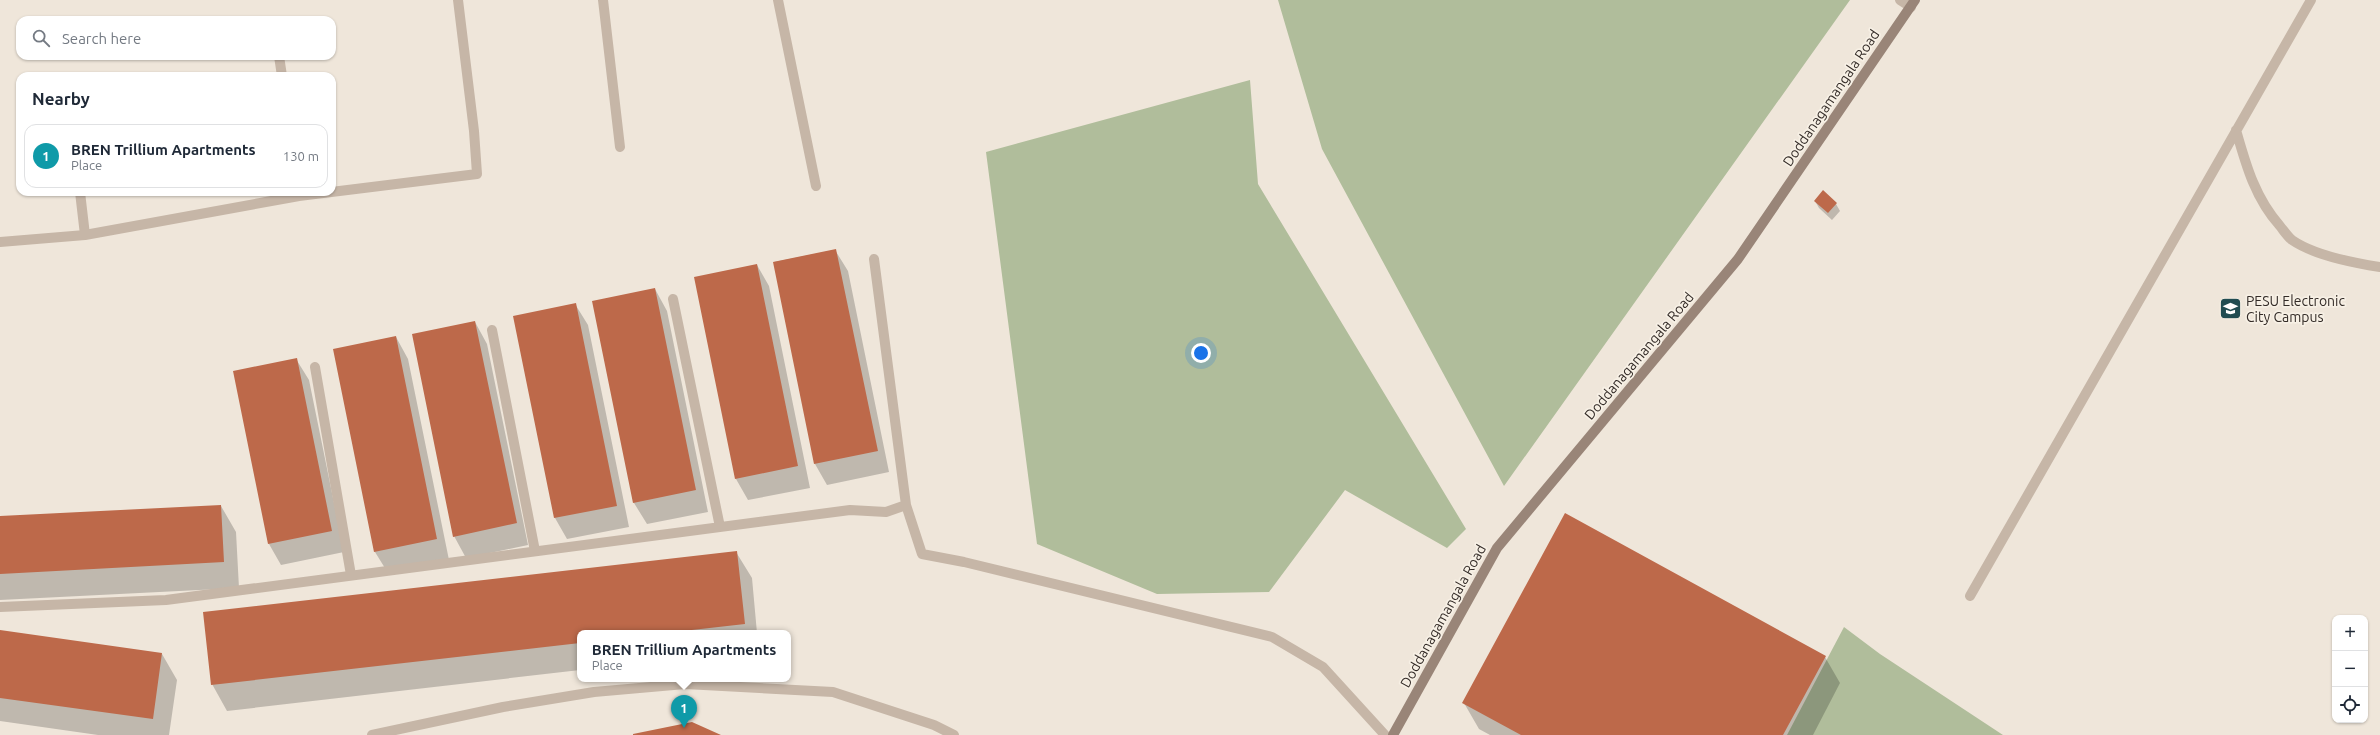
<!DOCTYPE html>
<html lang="en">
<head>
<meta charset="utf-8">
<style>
	:root { --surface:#fff; --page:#f2f2f3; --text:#1f2937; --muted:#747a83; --line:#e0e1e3; --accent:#204c51 }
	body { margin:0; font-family:Ubuntu,sans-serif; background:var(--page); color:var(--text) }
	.controls { position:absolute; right:12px; bottom:12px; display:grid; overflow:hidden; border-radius:8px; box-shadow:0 1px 3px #0004 }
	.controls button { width:36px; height:36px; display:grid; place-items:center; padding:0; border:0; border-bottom:1px solid var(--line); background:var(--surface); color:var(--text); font:20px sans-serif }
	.you { position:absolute; left:1201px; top:353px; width:14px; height:14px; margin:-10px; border:3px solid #fff; border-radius:50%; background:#1a73e8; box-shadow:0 0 0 6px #1a73e833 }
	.badge { display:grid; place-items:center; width:26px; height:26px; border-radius:50%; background:var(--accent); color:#fff; font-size:13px; font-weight:700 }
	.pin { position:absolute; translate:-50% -33px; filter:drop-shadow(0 1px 2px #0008) }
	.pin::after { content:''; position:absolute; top:21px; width:14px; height:12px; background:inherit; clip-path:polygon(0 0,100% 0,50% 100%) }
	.popup { position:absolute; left:577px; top:630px; width:214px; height:52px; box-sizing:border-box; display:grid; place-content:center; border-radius:8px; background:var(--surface); filter:drop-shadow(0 1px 3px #0005); font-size:13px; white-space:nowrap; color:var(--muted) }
	.popup b { font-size:15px; color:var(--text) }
	.popup::after { content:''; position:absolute; left:50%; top:100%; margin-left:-8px; border:8px solid transparent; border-top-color:var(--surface) }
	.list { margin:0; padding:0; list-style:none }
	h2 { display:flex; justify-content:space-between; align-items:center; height:52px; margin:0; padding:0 16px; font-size:17px }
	h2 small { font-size:13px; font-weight:400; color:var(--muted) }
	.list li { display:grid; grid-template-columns:26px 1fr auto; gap:12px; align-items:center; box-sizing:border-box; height:64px; margin:0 8px 8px; padding:0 8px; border:1px solid var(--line); border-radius:12px }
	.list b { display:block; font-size:15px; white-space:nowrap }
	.list p { margin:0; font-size:13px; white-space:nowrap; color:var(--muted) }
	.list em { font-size:13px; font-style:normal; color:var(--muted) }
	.icon { flex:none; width:22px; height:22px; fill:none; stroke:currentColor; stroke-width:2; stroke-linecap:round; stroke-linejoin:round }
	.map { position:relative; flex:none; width:2380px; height:735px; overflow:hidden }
	.search { position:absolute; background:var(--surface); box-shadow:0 1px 3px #0004; left:16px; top:16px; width:320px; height:44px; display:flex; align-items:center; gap:10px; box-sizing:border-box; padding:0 14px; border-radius:12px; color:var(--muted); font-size:15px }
	.panel { position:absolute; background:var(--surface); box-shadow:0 1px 3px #0004; left:16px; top:72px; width:320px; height:124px; border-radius:12px }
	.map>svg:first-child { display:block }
	.green { fill:#b0bd9b }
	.shadow { fill:#0003 }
	.building { fill:#bd694a }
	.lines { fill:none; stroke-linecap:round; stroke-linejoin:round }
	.lane { stroke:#c6b6a7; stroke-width:10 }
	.street { stroke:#c6b6a7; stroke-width:10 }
	.secondary { stroke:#998578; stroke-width:10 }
	.labels { text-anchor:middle; stroke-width:3.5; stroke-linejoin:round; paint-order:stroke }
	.street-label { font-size:14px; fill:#332b27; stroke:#f7f0e5 }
	.poi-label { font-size:14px; fill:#332b27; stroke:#f7f0e5; text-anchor:start }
</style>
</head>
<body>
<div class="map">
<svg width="2380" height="735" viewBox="0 0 2380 735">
	<rect width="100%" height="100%" fill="#efe6da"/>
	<path class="green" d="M 1278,0 L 1850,0 L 1504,486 L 1322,149 Z
		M 1250,80 L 1258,184 L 1466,529 L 1447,548 L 1345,490 L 1269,592 L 1157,594 L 1037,544 L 986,152 Z
		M 1844,627 L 1880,654 L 2003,735 L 1787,735 Z"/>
	<path class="shadow" d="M 1815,201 L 1836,204 L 1840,211 L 1832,220 L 1819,208 Z
		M 835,250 L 848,271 L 889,472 L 827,485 L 815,464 L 774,262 Z
		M 757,265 L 769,286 L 810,488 L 748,500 L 736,479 L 695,278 Z
		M 655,289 L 667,311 L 708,512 L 647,524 L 634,503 L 593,302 Z
		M 575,304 L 588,325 L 629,527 L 567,539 L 555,518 L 514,317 Z
		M 475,322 L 487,344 L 528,545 L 466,558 L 454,536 Z
		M 396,337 L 408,359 L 449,560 L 388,573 L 375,552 L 334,350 Z
		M 296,359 L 309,380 L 344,552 L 281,565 L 269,544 L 234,372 Z
		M 221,506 L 236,532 L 239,588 L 0,600 L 0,517 Z
		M 1566,515 L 1825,657 L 1840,683 L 1813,735 L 1490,735 L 1479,729 L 1464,703 Z
		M 736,552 L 752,578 L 757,633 L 580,633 L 580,670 L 227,711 L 212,684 Z
		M 0,631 L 162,654 L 177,680 L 169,735 L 98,735 L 0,721 Z"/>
	<path class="building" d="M 1823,190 L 1837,203 L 1828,213 L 1814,201 Z
		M 836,249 L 878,451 L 814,464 L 773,262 Z
		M 757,264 L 798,466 L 735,479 L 694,277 Z
		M 655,288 L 696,490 L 633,503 L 592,301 Z
		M 576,303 L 617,506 L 554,518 L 513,316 Z
		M 475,321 L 517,523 L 453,537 L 412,334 Z
		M 396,336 L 437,539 L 374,552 L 333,349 Z
		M 297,358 L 332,531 L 268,544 L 233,371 Z
		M 221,505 L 224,562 L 0,574 L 0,516 Z
		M 1565,513 L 1826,656 L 1783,735 L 1521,735 L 1462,703 Z
		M 737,551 L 745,624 L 665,633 L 580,633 L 580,643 L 211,685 L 203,612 Z
		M 0,630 L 162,653 L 153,719 L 0,698 Z
		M 692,722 L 721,735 L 633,735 L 633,734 Z"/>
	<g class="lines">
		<path class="lane" d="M 2236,130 C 2246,165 2255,198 2280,226 C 2284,231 2288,237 2292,240 C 2315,256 2354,263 2380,267
			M 1970,596 L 2311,0"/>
		<path class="street" d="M 603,0 L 620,147
			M 778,0 L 816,186
			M 1900,0 L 1911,7
			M 279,56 L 282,76
			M 80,192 L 85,235
			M 298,192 L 299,196 L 477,174 L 474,131 L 458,0
			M 0,242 L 85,235 L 299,196
			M 874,259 L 906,505 L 922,554 L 964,562 L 1272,637 L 1323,667 L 1385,735
			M 673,299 L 720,527
			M 492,330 L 535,551
			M 315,367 L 351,575
			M 0,607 L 166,600 L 850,510 L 886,512 L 906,505
			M 372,735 L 503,707 L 594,692 L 685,684 L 833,692 L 934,725 L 954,735"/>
		<path class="secondary" d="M 1393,735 L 1497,548 L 1738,259 L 1915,0"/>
	</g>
	<defs>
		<symbol id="university-square" viewBox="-11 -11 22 22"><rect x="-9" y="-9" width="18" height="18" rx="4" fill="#204c51" stroke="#f7f0e5"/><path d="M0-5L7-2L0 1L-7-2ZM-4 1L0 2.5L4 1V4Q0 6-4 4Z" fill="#fff"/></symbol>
	</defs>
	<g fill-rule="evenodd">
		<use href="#university-square" x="2218" y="296" width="25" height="25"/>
	</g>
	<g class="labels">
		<g class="street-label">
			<text transform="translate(1831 98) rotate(-56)" y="5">Doddanagamangala Road</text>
			<text transform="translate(1639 356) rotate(-50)" y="5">Doddanagamangala Road</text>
			<text transform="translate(1443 616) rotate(-61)" y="5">Doddanagamangala Road</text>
		</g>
		<g class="poi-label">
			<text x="2246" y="306">PESU Electronic<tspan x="2246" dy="16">City Campus</tspan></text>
		</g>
	</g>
</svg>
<div class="controls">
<button>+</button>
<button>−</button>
<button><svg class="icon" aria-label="locate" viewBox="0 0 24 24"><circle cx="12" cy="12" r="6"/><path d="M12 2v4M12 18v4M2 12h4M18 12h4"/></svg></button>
</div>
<div class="you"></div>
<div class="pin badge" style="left:684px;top:728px;background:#0f9aa8">1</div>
<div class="popup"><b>BREN Trillium Apartments</b>Place</div>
<div class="search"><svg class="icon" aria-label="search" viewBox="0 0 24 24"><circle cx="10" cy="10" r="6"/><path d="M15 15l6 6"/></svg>Search here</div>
<section class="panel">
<h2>Nearby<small></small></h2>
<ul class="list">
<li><span class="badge" style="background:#0f9aa8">1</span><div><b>BREN Trillium Apartments</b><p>Place</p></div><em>130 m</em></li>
</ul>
</section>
</div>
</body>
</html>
